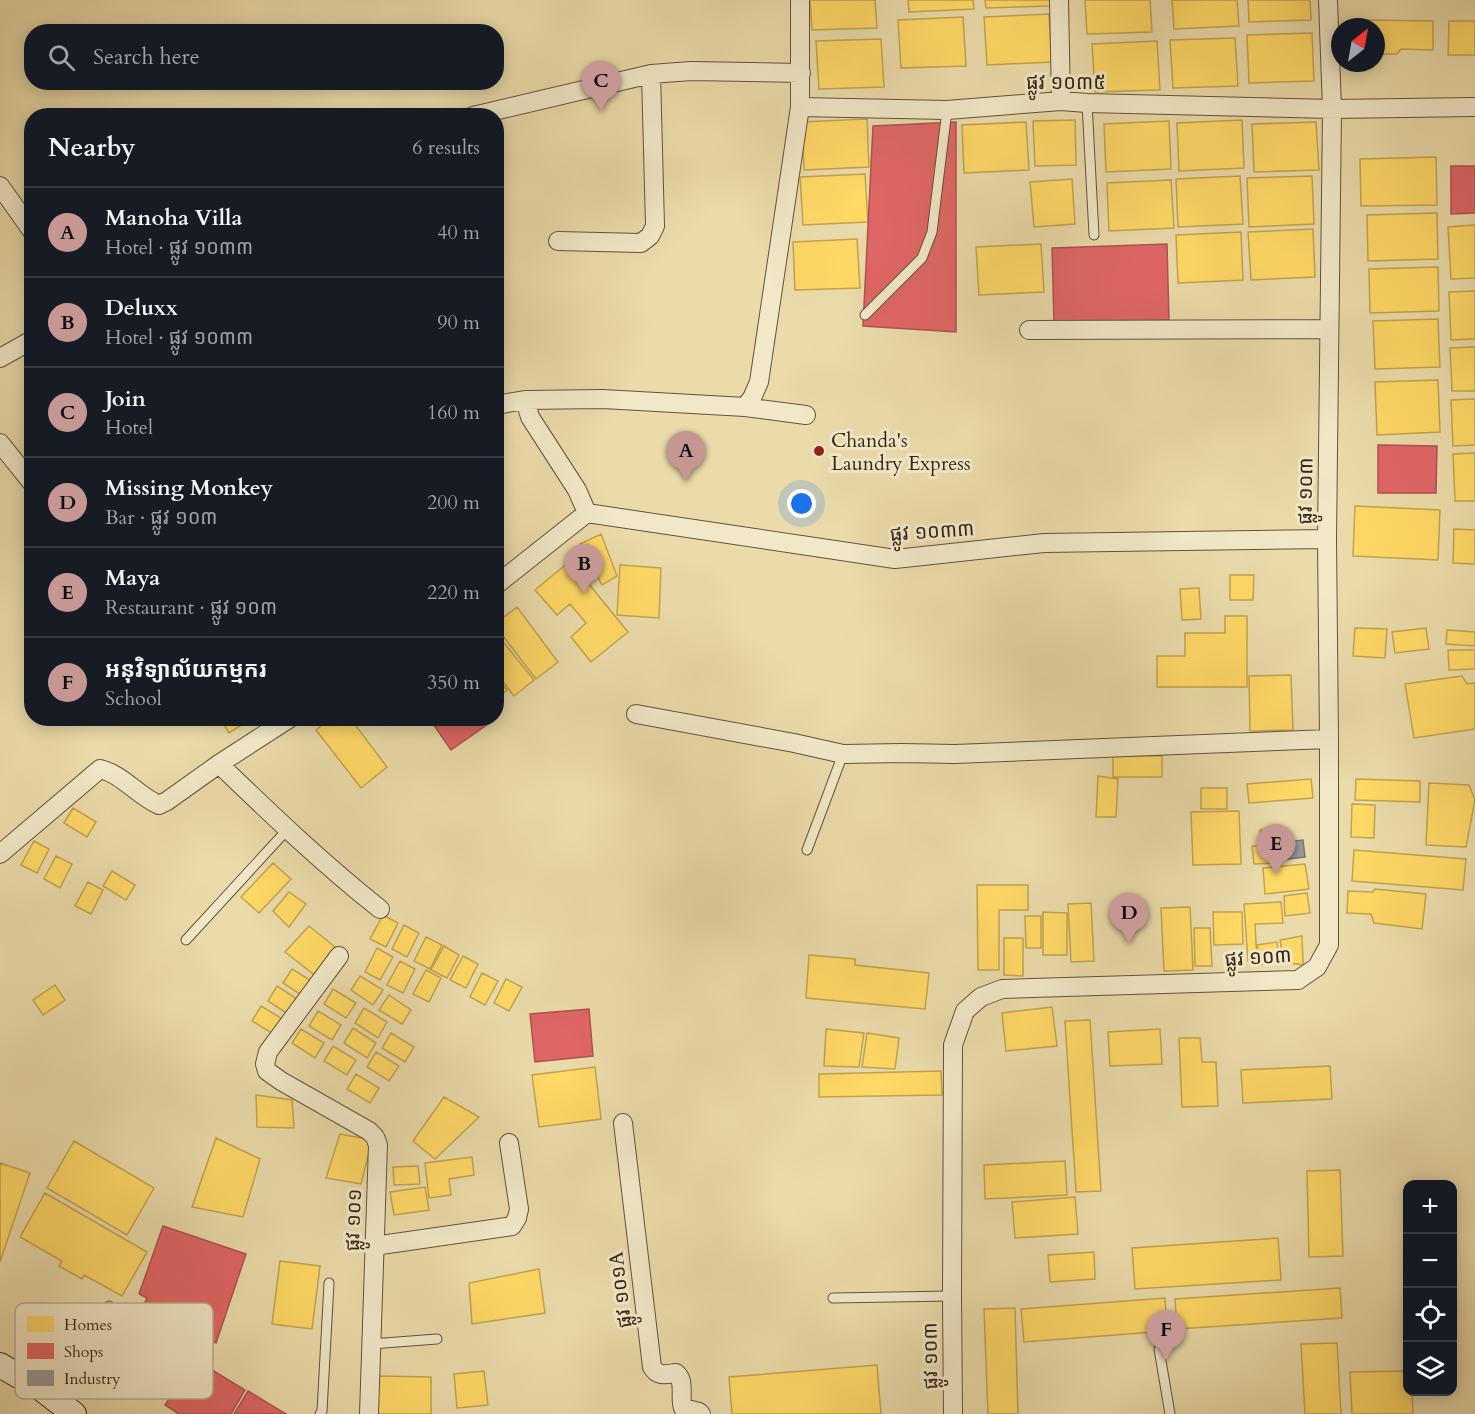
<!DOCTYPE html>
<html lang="en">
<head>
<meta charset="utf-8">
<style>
	:root { --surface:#171b24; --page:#242831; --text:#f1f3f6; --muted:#9ea1a6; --line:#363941; --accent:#c59692 }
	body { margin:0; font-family:Cardo,"Noto Sans Khmer",serif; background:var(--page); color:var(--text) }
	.controls { position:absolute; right:18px; bottom:18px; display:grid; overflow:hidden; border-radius:12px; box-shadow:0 3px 15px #0003 }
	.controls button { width:54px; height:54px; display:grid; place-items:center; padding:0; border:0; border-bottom:2px solid var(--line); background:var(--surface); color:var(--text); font:30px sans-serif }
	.compass { position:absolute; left:1331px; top:18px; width:54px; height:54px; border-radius:50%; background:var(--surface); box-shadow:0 3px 15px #0003; rotate:31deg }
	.you { position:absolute; left:802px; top:504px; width:21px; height:21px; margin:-15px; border:4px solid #fff; border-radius:50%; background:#1a73e8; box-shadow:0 0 0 9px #1a73e833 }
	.badge { display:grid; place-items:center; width:39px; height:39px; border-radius:50%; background:var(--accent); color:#111; font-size:20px; font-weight:700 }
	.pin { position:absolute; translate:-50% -50px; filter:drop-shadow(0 2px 3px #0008) }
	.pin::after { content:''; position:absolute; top:32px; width:21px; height:18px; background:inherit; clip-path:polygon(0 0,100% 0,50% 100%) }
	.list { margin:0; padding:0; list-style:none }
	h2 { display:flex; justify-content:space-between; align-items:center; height:78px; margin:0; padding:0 24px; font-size:26px }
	h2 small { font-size:20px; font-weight:400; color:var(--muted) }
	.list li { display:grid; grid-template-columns:39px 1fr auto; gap:18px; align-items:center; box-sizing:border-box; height:90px; padding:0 24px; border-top:2px solid var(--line) }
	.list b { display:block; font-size:22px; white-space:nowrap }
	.list p { margin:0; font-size:20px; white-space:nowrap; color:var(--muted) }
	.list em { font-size:20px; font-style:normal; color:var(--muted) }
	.icon { flex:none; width:33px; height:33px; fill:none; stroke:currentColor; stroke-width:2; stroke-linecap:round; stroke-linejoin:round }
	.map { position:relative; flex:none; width:1475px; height:1414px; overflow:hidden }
	.search { position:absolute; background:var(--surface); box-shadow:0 3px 15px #0003; left:24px; top:24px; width:480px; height:66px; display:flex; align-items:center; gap:15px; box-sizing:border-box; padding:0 21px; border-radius:24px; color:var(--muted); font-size:22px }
	.panel { position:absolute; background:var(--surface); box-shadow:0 3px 15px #0003; left:24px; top:108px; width:480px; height:618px; border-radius:24px }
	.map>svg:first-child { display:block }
	.homes { fill:#ffd966; stroke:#c2a34e; stroke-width:1.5 }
	.shops { fill:#e06666; stroke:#ad534e; stroke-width:1.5 }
	.industry { fill:#999; stroke:#7b7672; stroke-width:1.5 }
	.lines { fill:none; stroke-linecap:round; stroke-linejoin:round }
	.lane-casing { stroke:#62533b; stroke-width:11 }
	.street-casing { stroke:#62533b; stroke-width:20 }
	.secondary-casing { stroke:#352616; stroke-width:26 }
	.lane { stroke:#f2e8c8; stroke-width:9 }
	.street { stroke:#f2e8c8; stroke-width:18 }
	.secondary { stroke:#f2e8c8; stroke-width:24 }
	.poi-dot { fill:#8f2418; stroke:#f2e8c8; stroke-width:2 }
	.labels { text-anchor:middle; stroke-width:6; stroke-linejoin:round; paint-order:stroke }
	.street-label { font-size:20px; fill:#352616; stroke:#f2e8c8 }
	.poi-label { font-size:20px; fill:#352616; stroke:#f2e8c8; text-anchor:start }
	.key { fill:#f2e8c8; stroke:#b9ae93; stroke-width:1.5 }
	.key-label { font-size:16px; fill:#352616 }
</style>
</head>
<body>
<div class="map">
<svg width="1475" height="1414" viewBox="0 0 1475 1414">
	<rect width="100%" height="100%" fill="#ebdbaa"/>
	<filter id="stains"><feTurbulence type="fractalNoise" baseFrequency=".00333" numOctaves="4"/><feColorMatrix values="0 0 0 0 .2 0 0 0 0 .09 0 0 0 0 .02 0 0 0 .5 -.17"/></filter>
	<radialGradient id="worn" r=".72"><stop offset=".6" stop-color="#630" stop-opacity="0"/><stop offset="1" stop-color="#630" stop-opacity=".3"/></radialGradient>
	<path class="homes" d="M 810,0 L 875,0 L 877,28 L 812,30 Z
		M 908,0 L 973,0 L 974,9 L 909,12 Z
		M 985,0 L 1050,0 L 1050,6 L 986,8 Z
		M 1085,0 L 1150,0 L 1152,32 L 1087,34 Z
		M 1172,0 L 1237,0 L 1239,26 L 1174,29 Z
		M 1248,0 L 1310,0 L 1311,20 L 1249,22 Z
		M 1049,14 L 1052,62 L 987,65 L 984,17 Z
		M 963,17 L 966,66 L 901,68 L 898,20 Z
		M 1363,20 L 1433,21 L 1433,50 L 1401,49 L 1397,54 L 1376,54 L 1376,27 L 1363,27 Z
		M 1449,21 L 1475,21 L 1475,55 L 1448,55 Z
		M 1312,33 L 1314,81 L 1249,83 L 1247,35 Z
		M 1235,38 L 1238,86 L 1173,88 L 1170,40 Z
		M 881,39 L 884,87 L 819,89 L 816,41 Z
		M 1157,41 L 1160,90 L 1095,92 L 1092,44 Z
		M 867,119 L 869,167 L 804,170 L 802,122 Z
		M 1075,120 L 1076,165 L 1035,166 L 1033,121 Z
		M 1242,120 L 1244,168 L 1179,171 L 1177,123 Z
		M 1169,121 L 1171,169 L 1106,172 L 1104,124 Z
		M 1026,122 L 1029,170 L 964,173 L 962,125 Z
		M 1316,122 L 1319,170 L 1254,172 L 1252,124 Z
		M 1436,157 L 1437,205 L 1361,206 L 1360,159 Z
		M 865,174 L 868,222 L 803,225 L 800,177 Z
		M 1240,176 L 1243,224 L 1178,227 L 1176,179 Z
		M 1312,176 L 1314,224 L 1249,227 L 1247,178 Z
		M 1072,179 L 1075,224 L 1034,227 L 1030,182 Z
		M 1171,180 L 1174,228 L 1109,231 L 1107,183 Z
		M 1437,213 L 1438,259 L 1368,261 L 1367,215 Z
		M 1475,225 L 1475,278 L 1451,279 L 1448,227 Z
		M 1313,229 L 1315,277 L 1251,280 L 1248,232 Z
		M 1241,232 L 1243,280 L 1178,283 L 1176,235 Z
		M 857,239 L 860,288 L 795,290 L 793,242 Z
		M 1041,244 L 1044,292 L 979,295 L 976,247 Z
		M 1438,267 L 1439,311 L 1370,313 L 1369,269 Z
		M 1475,291 L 1475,339 L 1451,340 L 1449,292 Z
		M 1438,319 L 1440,367 L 1375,369 L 1373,321 Z
		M 1475,347 L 1475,391 L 1452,391 L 1450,348 Z
		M 1438,380 L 1440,432 L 1377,435 L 1375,382 Z
		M 1475,399 L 1475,445 L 1453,446 L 1451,400 Z
		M 1475,453 L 1475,501 L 1455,501 L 1453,454 Z
		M 1355,506 L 1440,510 L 1438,560 L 1353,556 Z
		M 1454,529 L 1475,530 L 1475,564 L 1453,563 Z
		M 601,534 L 617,576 L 602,585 L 580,544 Z
		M 570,561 L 628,632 L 591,662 L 571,637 L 586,623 L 570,604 L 557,615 L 535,590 Z
		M 620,565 L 661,568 L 659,618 L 617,615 Z
		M 1230,575 L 1254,575 L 1253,600 L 1230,600 Z
		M 1199,588 L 1201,619 L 1182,620 L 1180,589 Z
		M 517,607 L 558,662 L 536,679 L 496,627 L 496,623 Z
		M 1225,616 L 1247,616 L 1247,687 L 1157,687 L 1157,656 L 1185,656 L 1185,633 L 1225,633 Z
		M 1355,628 L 1387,629 L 1385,658 L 1353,656 Z
		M 1426,628 L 1429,649 L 1395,653 L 1392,632 Z
		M 1447,630 L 1475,632 L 1475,646 L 1446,644 Z
		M 496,633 L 534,680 L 514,696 L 496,673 Z
		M 1448,650 L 1475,650 L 1475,669 L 1449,670 Z
		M 1291,675 L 1293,730 L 1250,731 L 1249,676 Z
		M 1462,676 L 1467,684 L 1475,683 L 1475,729 L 1414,738 L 1405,684 Z
		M 496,677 L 507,690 L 496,699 Z
		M 220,718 L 252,718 L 229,733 Z
		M 331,718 L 350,718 L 387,767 L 361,788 L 316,730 Z
		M 1113,756 L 1162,756 L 1162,777 L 1113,777 Z
		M 1098,776 L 1118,779 L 1116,817 L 1096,817 Z
		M 1311,779 L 1313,798 L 1249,803 L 1247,784 Z
		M 1356,779 L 1420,781 L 1420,802 L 1355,800 Z
		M 1429,783 L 1469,785 L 1475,800 L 1466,847 L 1426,845 Z
		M 1201,788 L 1227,788 L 1227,809 L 1201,809 Z
		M 1352,804 L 1375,805 L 1374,838 L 1351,837 Z
		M 73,808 L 96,822 L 87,837 L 64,823 Z
		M 1239,811 L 1241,864 L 1193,865 L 1191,812 Z
		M 1273,829 L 1276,863 L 1254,864 L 1252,846 L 1261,846 L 1260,830 Z
		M 34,841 L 49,849 L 37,873 L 21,865 Z
		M 1354,850 L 1466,859 L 1463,890 L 1352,881 Z
		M 56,856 L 72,864 L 60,888 L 44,879 Z
		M 273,863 L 291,879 L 259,913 L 241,897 Z
		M 1305,864 L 1309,889 L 1265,894 L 1263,868 Z
		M 112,871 L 135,885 L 126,900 L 103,886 Z
		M 88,882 L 103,890 L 91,914 L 75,906 Z
		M 977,885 L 1028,885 L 1028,910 L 999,910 L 999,970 L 978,970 Z
		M 1375,889 L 1426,894 L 1422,929 L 1374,923 L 1371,914 L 1347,913 L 1348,891 L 1373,892 Z
		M 289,892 L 306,904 L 289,927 L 273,911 Z
		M 1307,893 L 1310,913 L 1285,916 L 1284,896 Z
		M 1281,902 L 1283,923 L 1255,924 L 1257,960 L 1248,961 L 1244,904 Z
		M 1091,903 L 1094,961 L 1071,962 L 1068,904 Z
		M 1190,907 L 1193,970 L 1164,971 L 1161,908 Z
		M 1043,912 L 1067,913 L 1067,955 L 1043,955 Z
		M 1213,912 L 1242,912 L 1243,944 L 1214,945 Z
		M 383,915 L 398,923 L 386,947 L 370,939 Z
		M 1025,916 L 1041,916 L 1041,948 L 1026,948 Z
		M 404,925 L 419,933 L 407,957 L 392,949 Z
		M 309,926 L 340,951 L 317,977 L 285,952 Z
		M 1194,928 L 1210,928 L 1212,966 L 1195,966 Z
		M 1302,936 L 1303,965 L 1284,962 L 1280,940 Z
		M 426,937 L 442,945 L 430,969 L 414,961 Z
		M 1004,938 L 1023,938 L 1023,976 L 1004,975 Z
		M 1277,942 L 1279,962 L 1260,965 L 1257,945 Z
		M 444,946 L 459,955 L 447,978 L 431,970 Z
		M 377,948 L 393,957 L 380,980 L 365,972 Z
		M 809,955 L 855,959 L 855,965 L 929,973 L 925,1009 L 806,998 Z
		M 463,956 L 478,964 L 466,988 L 450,980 Z
		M 400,961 L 415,969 L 403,993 L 387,985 Z
		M 292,969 L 315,983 L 306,998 L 283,983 Z
		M 426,970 L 441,978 L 429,1002 L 413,994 Z
		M 482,973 L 498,981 L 485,1005 L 470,997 Z
		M 360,976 L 383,990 L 373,1005 L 351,990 Z
		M 506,979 L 522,987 L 509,1011 L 494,1003 Z
		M 55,985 L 65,1000 L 43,1015 L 33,1000 Z
		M 277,986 L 300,1001 L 291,1016 L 268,1001 Z
		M 333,989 L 356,1003 L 346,1018 L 324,1004 Z
		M 389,995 L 411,1010 L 402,1024 L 379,1010 Z
		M 261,1006 L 284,1020 L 275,1035 L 252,1021 Z
		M 1052,1007 L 1057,1046 L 1006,1051 L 1002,1013 Z
		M 364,1008 L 387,1022 L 378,1038 L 355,1023 Z
		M 318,1011 L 341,1025 L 332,1040 L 309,1026 Z
		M 1090,1020 L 1101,1191 L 1076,1192 L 1065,1021 Z
		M 353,1028 L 376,1043 L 367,1058 L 344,1043 Z
		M 301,1029 L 324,1043 L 315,1058 L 292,1043 Z
		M 826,1029 L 864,1033 L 859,1067 L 824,1066 Z
		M 1160,1029 L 1162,1064 L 1110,1066 L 1108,1032 Z
		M 391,1033 L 414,1047 L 405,1062 L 382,1048 Z
		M 867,1033 L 899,1038 L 895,1069 L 862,1067 Z
		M 1179,1038 L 1200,1038 L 1202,1062 L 1216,1062 L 1218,1106 L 1182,1107 Z
		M 333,1046 L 356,1060 L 347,1075 L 324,1061 Z
		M 376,1052 L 399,1066 L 389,1081 L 367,1067 Z
		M 1330,1066 L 1332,1099 L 1243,1103 L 1241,1070 Z
		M 595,1067 L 601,1119 L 539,1127 L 532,1075 Z
		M 941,1071 L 942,1095 L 819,1097 L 819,1074 Z
		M 356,1074 L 379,1088 L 370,1103 L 347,1089 Z
		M 256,1095 L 292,1100 L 294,1128 L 257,1127 Z
		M 444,1097 L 479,1117 L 435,1159 L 413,1141 Z
		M 340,1134 L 372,1140 L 361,1184 L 326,1178 Z
		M 216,1138 L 260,1159 L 243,1217 L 192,1207 Z
		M 74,1141 L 154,1188 L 127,1235 L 47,1188 Z
		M 472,1157 L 474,1175 L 449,1179 L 451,1195 L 429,1198 L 425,1163 Z
		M 1065,1161 L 1067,1195 L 985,1199 L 984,1165 Z
		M 0,1163 L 30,1173 L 0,1262 Z
		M 418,1166 L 420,1184 L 394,1185 L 393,1167 Z
		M 1340,1170 L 1343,1256 L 1309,1257 L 1307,1171 Z
		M 425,1187 L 429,1210 L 394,1215 L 390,1192 Z
		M 45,1193 L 147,1252 L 122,1296 L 84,1275 L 82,1279 L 59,1266 L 62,1261 L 20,1237 Z
		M 1075,1197 L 1078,1234 L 1015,1238 L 1012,1202 Z
		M 1278,1238 L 1281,1280 L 1135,1289 L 1132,1248 Z
		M 1094,1252 L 1095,1279 L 1050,1282 L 1048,1255 Z
		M 280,1261 L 320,1266 L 312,1329 L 272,1324 Z
		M 539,1269 L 545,1313 L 472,1324 L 469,1283 Z
		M 1340,1288 L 1342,1318 L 1177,1329 L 1175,1299 Z
		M 1165,1298 L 1167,1331 L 1024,1342 L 1021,1309 Z
		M 1015,1308 L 1018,1414 L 988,1414 L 984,1309 Z
		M 1337,1343 L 1341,1414 L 1305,1414 L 1301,1344 Z
		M 877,1365 L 881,1414 L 732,1414 L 729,1377 Z
		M 484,1371 L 488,1405 L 457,1408 L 454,1374 Z
		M 1408,1371 L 1408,1392 L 1412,1392 L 1413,1414 L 1352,1414 L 1350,1372 Z
		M 378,1376 L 431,1377 L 431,1414 L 378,1414 Z"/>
	<path class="shops" d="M 956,122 L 956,332 L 863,326 L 873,126 Z
		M 1451,166 L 1475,166 L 1475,213 L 1451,214 Z
		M 1167,244 L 1169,320 L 1054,323 L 1052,248 Z
		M 1378,445 L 1437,446 L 1436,493 L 1378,493 Z
		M 429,718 L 488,718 L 491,722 L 451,750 Z
		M 589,1009 L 593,1056 L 535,1062 L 530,1014 Z
		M 163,1226 L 246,1254 L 216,1343 L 194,1333 L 169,1387 L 117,1361 L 147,1298 L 139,1294 Z
		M 194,1359 L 245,1390 L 231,1414 L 179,1414 L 165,1405 Z
		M 248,1391 L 286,1414 L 234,1414 Z"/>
	<path class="industry" d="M 1303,840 L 1305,857 L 1280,860 L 1278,843 Z"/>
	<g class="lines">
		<defs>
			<path id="lane" d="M 1087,103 L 1094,235
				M 865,315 L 922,258 L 932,232 L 947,110
				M 807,850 L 843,754
				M 186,940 L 287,830
				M 833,1298 L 952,1296
				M 371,1344 L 437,1339
				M 1159,1349 L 1170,1414
				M 45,1389 L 85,1348 L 109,1306
				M 320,1414 L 322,1411 L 329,1283"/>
			<path id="street" d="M 1059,0 L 1061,101
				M 800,107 L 947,110 L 1061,101 L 1087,103 L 1332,109 L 1475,107
				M 473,116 L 651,74 L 691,71 L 801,73
				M 0,186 L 32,231
				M 558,241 L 641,243 L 650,236 L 655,226 L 651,74
				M 1029,330 L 1329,329
				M 0,358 L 32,340
				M 525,400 L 530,417 L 577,490 L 587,513
				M 496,405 L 525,400 L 603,399 L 745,407 L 806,415
				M 745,407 L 752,398 L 759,382 L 800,107 L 800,0
				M 0,443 L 32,483
				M 496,585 L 587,513 L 895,559 L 1044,543 L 1327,539
				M 636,714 L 794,743 L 843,754 L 901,753 L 955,754 L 1329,739
				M 219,764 C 271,814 323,864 380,909
				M 0,854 L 100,769 C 122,774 138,796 159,805 L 167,801 L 219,764 L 290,718
				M 339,956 L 268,1052 L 265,1064 L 267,1071 L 281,1081 L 369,1131 L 375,1137 L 378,1145 L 369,1414
				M 623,1123 L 652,1367 C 658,1377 666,1374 676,1373 C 686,1381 679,1397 683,1408 L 699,1412 L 701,1414
				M 374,1246 L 512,1226 L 517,1218 L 519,1209 L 509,1143
				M 953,1414 L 952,1296 L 953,1045 L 965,1011 L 981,997 L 1002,989 L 1298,980 L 1317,967 L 1329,945 L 1329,739 L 1327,539 L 1332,109 L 1328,0"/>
			<path id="secondary" d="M 0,1365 L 43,1390 L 74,1414"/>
		</defs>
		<use href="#lane" class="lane-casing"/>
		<use href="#street" class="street-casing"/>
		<use href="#secondary" class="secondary-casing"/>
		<use href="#lane" class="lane"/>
		<use href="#street" class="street"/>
		<use href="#secondary" class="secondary"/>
	</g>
	<circle class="poi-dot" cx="819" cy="451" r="6"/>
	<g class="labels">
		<g class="street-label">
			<text x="1066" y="89">ផ្លូវ ១០៣៥</text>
			<text transform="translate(1305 491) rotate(-89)" y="7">ផ្លូវ ១០៣</text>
			<text transform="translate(932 531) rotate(-4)" y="7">ផ្លូវ ១០៣៣</text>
			<text transform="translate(1258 957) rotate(-4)" y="7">ផ្លូវ ១០៣</text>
			<text transform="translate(353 1220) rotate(-88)" y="7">ផ្លូវ ១០១</text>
			<text transform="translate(620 1290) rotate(-97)" y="7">ផ្លូវ ១០១A</text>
			<text transform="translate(930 1356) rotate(-91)" y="7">ផ្លូវ ១០៣</text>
		</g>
		<g class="poi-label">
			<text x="831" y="447">Chanda's<tspan x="831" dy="23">Laundry Express</tspan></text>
		</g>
	</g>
	<rect x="15" y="1303" width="198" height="96" rx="9" class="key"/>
	<rect x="27" y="1316" width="27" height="16" fill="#ffd966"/>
	<rect x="27" y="1343" width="27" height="16" fill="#e06666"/>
	<rect x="27" y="1370" width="27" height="16" fill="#999"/>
	<g class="key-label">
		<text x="64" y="1330">Homes</text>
		<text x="64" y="1357">Shops</text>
		<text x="64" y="1384">Industry</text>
	</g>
	<rect width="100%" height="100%" filter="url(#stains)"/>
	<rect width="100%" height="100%" fill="url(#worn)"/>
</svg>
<div class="controls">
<button>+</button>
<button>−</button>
<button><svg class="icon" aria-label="locate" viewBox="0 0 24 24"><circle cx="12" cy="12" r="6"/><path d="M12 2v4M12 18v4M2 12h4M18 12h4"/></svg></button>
<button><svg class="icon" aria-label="layers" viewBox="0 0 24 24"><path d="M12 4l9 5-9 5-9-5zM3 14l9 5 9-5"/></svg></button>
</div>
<svg class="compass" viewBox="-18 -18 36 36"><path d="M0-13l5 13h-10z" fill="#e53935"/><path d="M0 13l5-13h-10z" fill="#9ea1a6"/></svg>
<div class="you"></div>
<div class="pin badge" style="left:686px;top:481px">A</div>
<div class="pin badge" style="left:584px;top:594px">B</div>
<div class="pin badge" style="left:601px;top:111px">C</div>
<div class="pin badge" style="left:1129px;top:943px">D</div>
<div class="pin badge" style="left:1276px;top:874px">E</div>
<div class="pin badge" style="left:1166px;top:1360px">F</div>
<div class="search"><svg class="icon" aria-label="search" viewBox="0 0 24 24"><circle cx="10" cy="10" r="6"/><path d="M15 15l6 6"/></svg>Search here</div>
<section class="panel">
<h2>Nearby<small>6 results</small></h2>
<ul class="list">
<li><span class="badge">A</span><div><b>Manoha Villa</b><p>Hotel · ផ្លូវ ១០៣៣</p></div><em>40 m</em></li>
<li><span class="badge">B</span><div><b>Deluxx</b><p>Hotel · ផ្លូវ ១០៣៣</p></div><em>90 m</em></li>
<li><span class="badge">C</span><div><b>Join</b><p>Hotel</p></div><em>160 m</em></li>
<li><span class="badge">D</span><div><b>Missing Monkey</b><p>Bar · ផ្លូវ ១០៣</p></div><em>200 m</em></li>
<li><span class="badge">E</span><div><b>Maya</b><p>Restaurant · ផ្លូវ ១០៣</p></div><em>220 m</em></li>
<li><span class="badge">F</span><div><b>អនុវិទ្យាល័យកម្មករ</b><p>School</p></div><em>350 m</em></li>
</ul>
</section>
</div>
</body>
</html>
